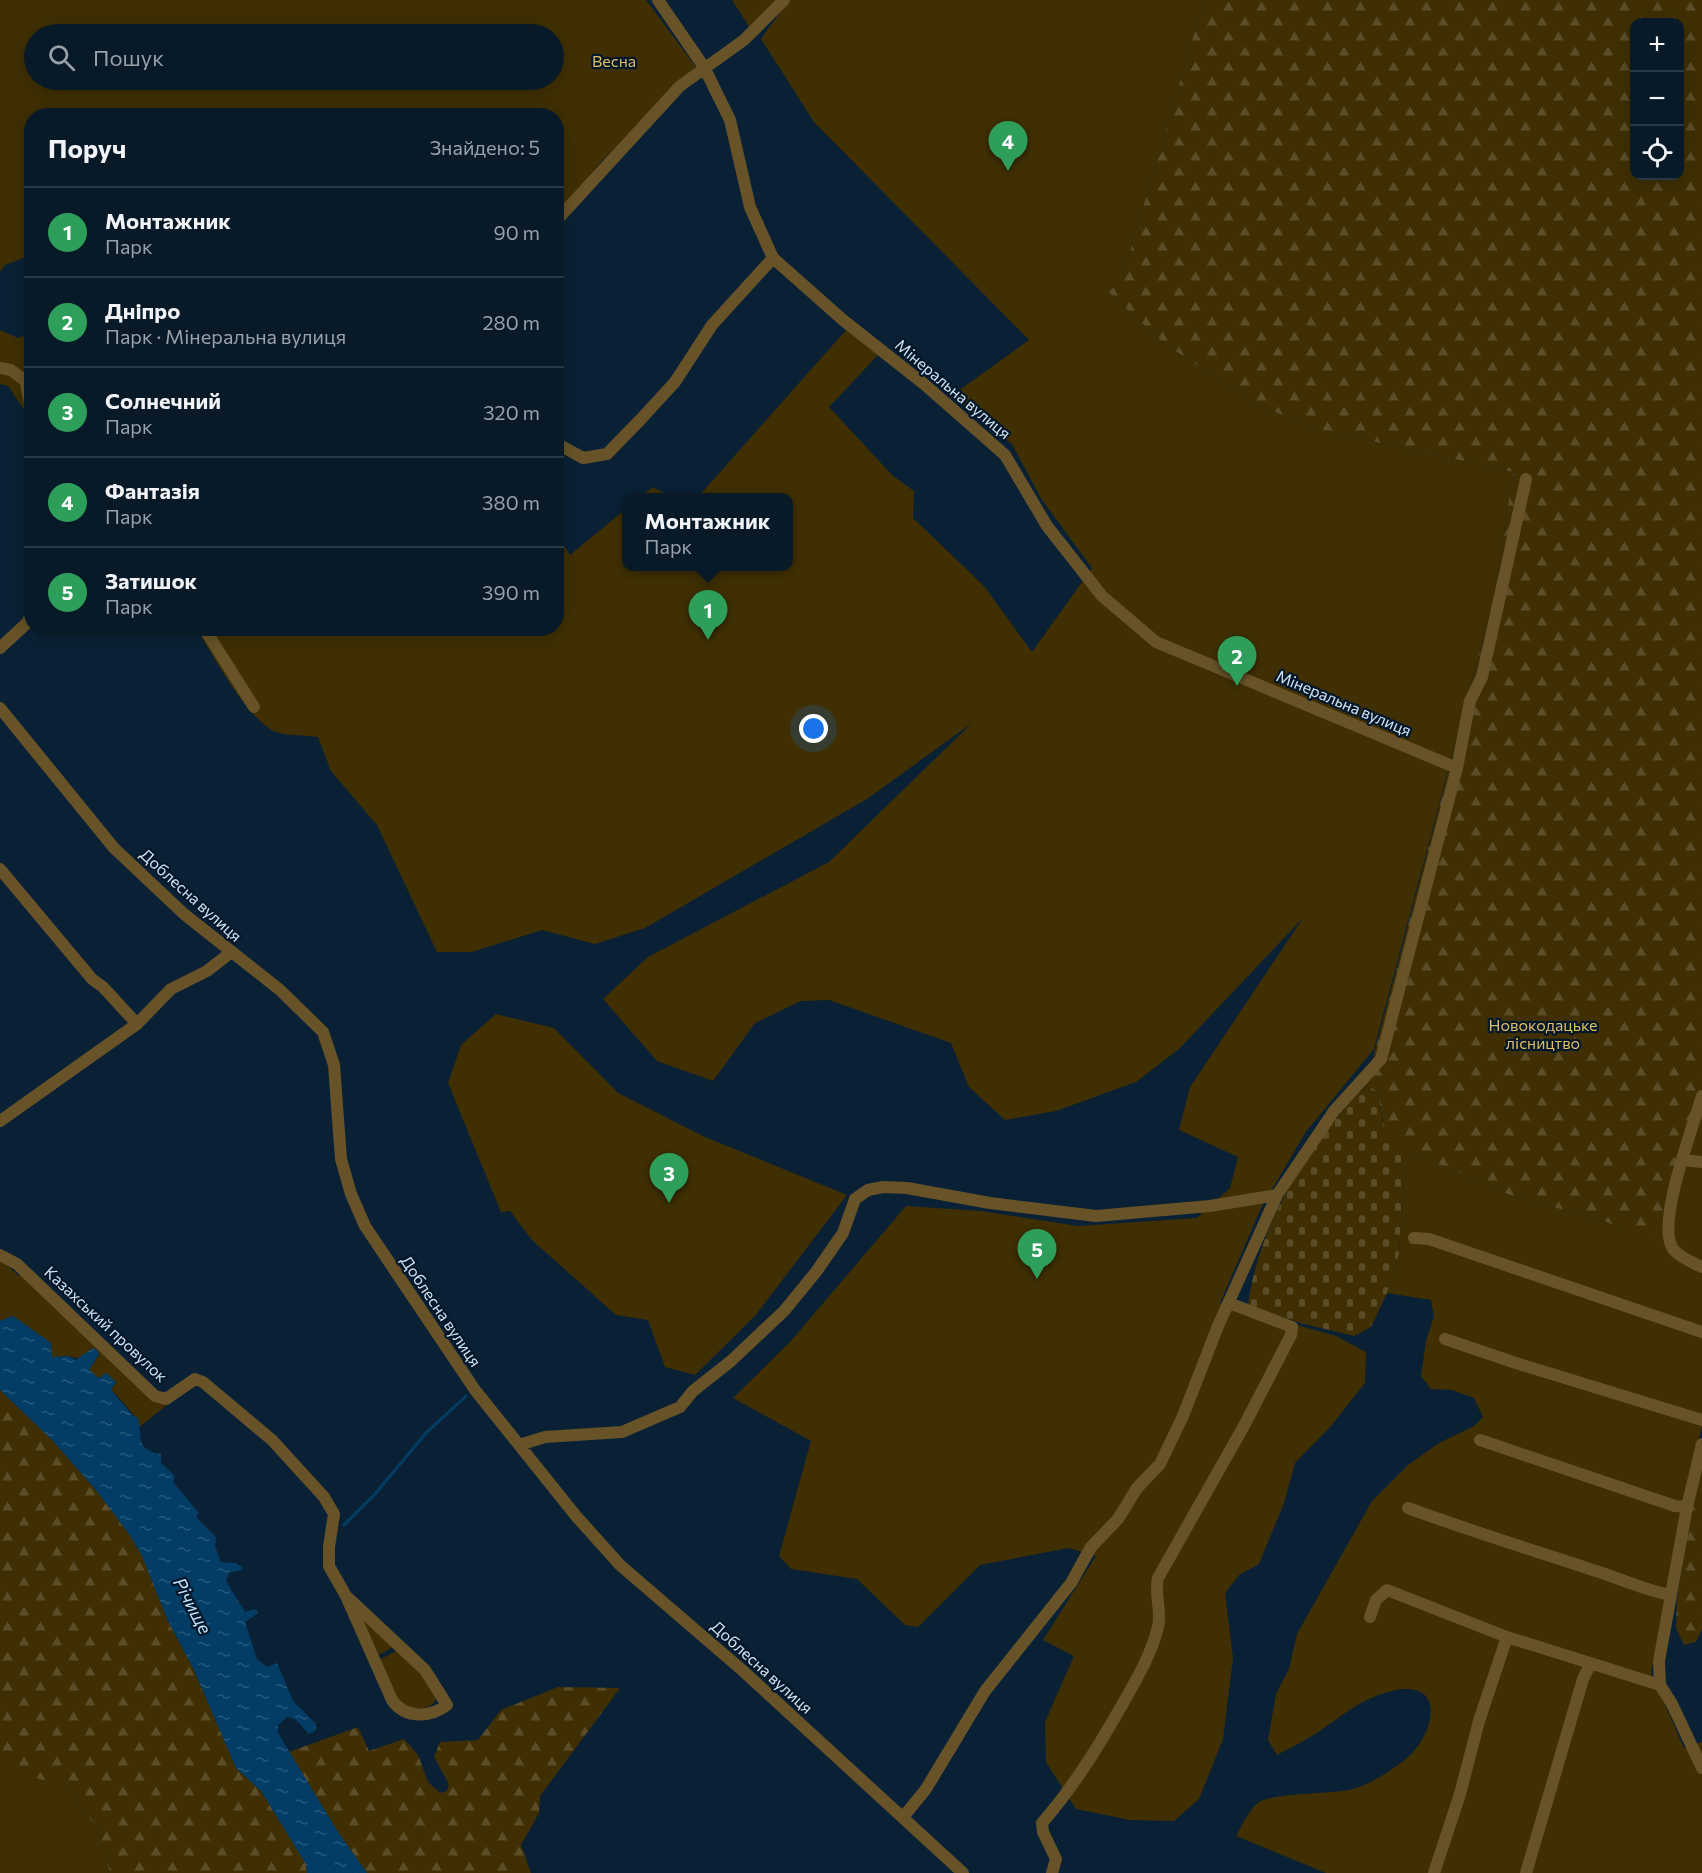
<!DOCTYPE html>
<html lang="uk">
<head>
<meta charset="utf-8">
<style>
	:root { --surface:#081928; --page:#162634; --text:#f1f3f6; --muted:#98a0a8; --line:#293845; --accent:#0b8043 }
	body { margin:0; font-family:Commissioner,sans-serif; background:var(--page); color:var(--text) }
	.controls { position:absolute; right:18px; top:18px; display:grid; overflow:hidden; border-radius:12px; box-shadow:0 3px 15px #0003 }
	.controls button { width:54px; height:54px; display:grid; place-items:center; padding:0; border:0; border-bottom:2px solid var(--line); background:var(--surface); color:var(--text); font:30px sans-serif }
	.you { position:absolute; left:814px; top:729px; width:21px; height:21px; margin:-15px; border:4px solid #fff; border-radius:50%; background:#1a73e8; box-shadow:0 0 0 9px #1a73e833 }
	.badge { display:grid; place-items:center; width:39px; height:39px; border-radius:50%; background:var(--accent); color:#fff; font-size:20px; font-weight:700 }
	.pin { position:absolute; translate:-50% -50px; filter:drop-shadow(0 2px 3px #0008) }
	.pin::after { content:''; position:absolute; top:32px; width:21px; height:18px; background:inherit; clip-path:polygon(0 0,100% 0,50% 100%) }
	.popup { position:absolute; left:622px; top:493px; width:171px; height:78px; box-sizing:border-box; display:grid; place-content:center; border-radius:12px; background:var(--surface); filter:drop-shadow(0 2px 4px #0005); font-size:20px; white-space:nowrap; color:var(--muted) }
	.popup b { font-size:22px; color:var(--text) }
	.popup::after { content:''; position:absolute; left:50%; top:100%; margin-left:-12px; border:12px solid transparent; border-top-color:var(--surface) }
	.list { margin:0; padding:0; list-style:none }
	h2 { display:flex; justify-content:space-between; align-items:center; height:78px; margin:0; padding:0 24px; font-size:26px }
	h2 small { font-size:20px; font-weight:400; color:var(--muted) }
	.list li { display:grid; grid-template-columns:39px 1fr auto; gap:18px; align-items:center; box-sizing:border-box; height:90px; padding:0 24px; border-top:2px solid var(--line) }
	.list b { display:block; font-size:22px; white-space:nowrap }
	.list p { margin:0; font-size:20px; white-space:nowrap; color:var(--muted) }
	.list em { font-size:20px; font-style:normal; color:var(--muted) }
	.icon { flex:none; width:33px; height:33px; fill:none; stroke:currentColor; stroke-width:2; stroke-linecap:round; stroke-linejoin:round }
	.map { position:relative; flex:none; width:1702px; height:1873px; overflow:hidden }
	.search { position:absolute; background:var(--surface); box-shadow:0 3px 15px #0003; left:24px; top:24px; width:540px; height:66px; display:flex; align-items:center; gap:15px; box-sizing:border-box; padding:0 21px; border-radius:33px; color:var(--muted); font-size:22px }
	.panel { position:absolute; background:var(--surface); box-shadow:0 3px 15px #0003; left:24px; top:108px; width:540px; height:528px; border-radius:24px }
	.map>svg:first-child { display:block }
	.green { fill:#3f2f03; fill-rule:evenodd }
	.forest { fill:url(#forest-firs); fill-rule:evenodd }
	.cemetery { fill:url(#cemetery-stones) }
	.water { fill:url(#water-ripples) }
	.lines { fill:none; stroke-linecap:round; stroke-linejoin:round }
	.stream { stroke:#033c64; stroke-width:3 }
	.minor { stroke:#675327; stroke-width:12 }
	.labels { text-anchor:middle; stroke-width:4.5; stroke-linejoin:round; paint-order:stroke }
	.park-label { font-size:16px; fill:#e4bd62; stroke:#02172a }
	.street-label { font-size:16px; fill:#d4e2ef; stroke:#02172a }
	.water-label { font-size:18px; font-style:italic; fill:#c4e0fb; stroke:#02172a }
</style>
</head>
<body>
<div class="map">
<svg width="1702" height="1873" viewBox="0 0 1702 1873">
	<defs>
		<pattern id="forest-firs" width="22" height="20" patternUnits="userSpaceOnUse" patternTransform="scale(1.5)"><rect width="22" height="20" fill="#3f2f03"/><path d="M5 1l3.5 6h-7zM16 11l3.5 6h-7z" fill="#5a4d28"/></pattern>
		<pattern id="cemetery-stones" width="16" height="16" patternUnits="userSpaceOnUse" patternTransform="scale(1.5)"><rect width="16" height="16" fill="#3f2f03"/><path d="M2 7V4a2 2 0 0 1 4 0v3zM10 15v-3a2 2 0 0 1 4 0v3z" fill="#5a4d28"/></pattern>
		<pattern id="water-ripples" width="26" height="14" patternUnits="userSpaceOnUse" patternTransform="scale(1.5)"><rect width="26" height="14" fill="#033c64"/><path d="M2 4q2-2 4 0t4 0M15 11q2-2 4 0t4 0" fill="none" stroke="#27587a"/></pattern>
	</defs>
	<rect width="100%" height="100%" fill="#0a2135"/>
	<path class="green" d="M 0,0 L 646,0 L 696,67 L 602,161 L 557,216 L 556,116 L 32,116 L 31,255 L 5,265 L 0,272 ZM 34,34 L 554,34 L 554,80 L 34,80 Z
		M 732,0 L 776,0 L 750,28 Z
		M 789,0 L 1204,0 L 1121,282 L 1109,293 L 1165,344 L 1255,404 L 1317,429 L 1513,472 L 1494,598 L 1374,1049 L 1305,1133 L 1261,1208 L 1220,1303 L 1336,1336 L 1366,1352 L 1365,1383 L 1331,1426 L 1295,1463 L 1284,1503 L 1259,1564 L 1239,1575 L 1225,1593 L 1233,1658 L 1223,1739 L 1199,1799 L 1174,1821 L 1130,1820 L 1076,1809 L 1046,1762 L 1045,1722 L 1074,1656 L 1043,1640 L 1096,1556 L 1069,1548 L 980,1565 L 918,1627 L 905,1625 L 857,1579 L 791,1569 L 779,1556 L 811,1441 L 733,1398 L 790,1342 L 906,1206 L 981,1211 L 1078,1226 L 1197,1218 L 1230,1188 L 1238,1157 L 1179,1130 L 1190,1087 L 1303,918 L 1179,1049 L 1136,1082 L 1056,1111 L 1005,1120 L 969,1087 L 951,1043 L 829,1000 L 801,1001 L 755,1023 L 713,1081 L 657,1061 L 603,999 L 648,957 L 829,862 L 972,723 L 867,799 L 645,928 L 595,944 L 542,930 L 472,952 L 437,952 L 377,825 L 331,771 L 318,737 C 305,735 288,736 276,732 C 249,722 212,654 197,629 L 556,628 L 557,535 L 570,555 L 627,508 L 627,566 L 789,566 L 789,498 L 698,497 L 847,329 L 879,354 L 829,407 L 893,476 L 914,491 L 913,518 L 984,586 L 1032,652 L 1092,568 L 1042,500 L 1012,444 L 951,396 L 1029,340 L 814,122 L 761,39 Z
		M 0,330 L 18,338 L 31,334 L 31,420 L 8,386 L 0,384 Z
		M 653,487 L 671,497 L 640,497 Z
		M 496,1014 L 554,1028 L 618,1093 L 705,1137 L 847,1195 L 755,1316 L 695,1375 L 665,1367 L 648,1320 L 616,1315 L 532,1240 L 510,1211 L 501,1212 L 448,1083 L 461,1045 Z
		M 1702,1089 L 1702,1426 L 1680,1519 L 1651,1673 L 1684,1748 L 1702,1742 L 1702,1873 L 1326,1873 L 1236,1836 C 1242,1826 1249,1809 1259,1802 C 1273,1793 1329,1794 1349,1790 C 1368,1786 1387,1773 1402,1762 C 1434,1740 1450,1677 1392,1691 C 1360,1699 1343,1715 1317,1733 C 1304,1741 1290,1748 1277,1755 L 1268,1740 L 1276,1694 L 1289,1669 L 1297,1634 L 1372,1501 L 1408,1465 L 1439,1443 L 1474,1426 L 1483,1417 L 1474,1398 L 1452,1390 L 1431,1389 L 1421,1376 L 1426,1341 L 1434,1316 L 1431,1300 L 1387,1293 L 1399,1254 L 1402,1197 L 1410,1152 L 1507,1194 L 1606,1222 L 1652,1239 Z
		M 0,1259 L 19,1276 L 27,1266 L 156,1392 L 172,1401 L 138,1428 L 139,1421 L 111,1389 L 116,1383 L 99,1379 L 89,1370 L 99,1355 L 93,1349 L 79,1359 L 69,1356 L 52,1357 L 51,1343 L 13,1316 L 0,1321 Z
		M 363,1619 L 393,1643 L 391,1648 L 379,1655 L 362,1621 Z
		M 400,1649 L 424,1674 L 437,1696 C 432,1713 413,1709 400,1706 L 380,1662 L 381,1659 Z
		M 0,1671 L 66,1787 L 98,1829 L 110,1873 L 0,1873 Z"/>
	<path class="forest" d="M 1204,0 L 1702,0 L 1702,1089 L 1653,1240 L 1606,1222 L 1507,1194 L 1410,1152 L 1392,1142 L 1384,1126 L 1377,1091 L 1366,1085 L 1494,598 L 1513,472 L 1317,429 L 1255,404 L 1165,344 L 1108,292 L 1121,282 ZM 1634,22 L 1680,22 L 1680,176 L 1634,176 Z
		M 0,1390 L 52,1440 L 96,1490 L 129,1534 L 142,1555 L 168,1621 L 194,1670 L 236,1768 L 261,1791 L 306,1864 L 307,1873 L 110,1873 L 98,1829 L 66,1787 L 0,1767 Z
		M 1702,1466 L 1702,1629 L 1696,1642 L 1684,1645 L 1676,1628 L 1677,1599 L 1691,1510 Z
		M 558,1687 L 620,1688 L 540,1796 L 539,1813 L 521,1845 L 531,1873 L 367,1873 L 338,1832 L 289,1752 L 358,1727 L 369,1751 L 404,1739 L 418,1755 L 428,1782 L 440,1793 L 447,1791 L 449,1784 L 434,1757 L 440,1742 L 478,1740 L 501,1710 Z"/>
	<path class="cemetery" d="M 1366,1085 L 1377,1091 C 1383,1122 1381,1135 1410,1152 L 1402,1197 L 1399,1254 L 1387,1293 L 1371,1327 L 1354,1336 L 1300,1323 L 1248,1305 C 1259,1222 1309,1144 1366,1085 Z"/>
	<path class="water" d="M 13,1316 L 51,1343 L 52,1357 L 69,1356 L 75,1360 L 93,1348 L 97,1350 L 99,1354 L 89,1370 L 99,1378 L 106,1373 L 116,1382 L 111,1390 L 133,1416 L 137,1417 C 145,1432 131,1449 161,1454 L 161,1463 L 175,1476 L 173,1482 L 199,1513 L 196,1517 L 216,1537 L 215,1546 L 221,1562 L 236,1563 L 242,1567 L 242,1570 L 229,1573 L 226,1581 L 245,1612 L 255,1609 L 258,1613 L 245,1622 L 257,1659 L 267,1667 L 277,1663 L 293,1701 L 316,1724 L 316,1730 L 309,1734 L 295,1719 L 287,1717 L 278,1725 L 278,1733 L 338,1832 L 367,1873 L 307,1873 L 306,1864 L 261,1791 L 236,1768 L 194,1670 L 168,1621 L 142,1556 L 129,1534 L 96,1490 L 52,1440 L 0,1390 L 0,1321 Z"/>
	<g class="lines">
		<path class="stream" d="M 344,1525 L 375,1494 L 426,1433 L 466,1396"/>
		<path class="minor" d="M 658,0 L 704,67 L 730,120 L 750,207 L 773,258 L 843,320 L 924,384 L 1005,455 L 1047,526 L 1102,596 L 1156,642 L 1457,768
			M 556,221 L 680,86 L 744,40 L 784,0
			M 0,368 L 11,370 L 32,386
			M 26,384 L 32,414
			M 556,443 L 583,458 L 607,454 L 641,419 L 675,382 L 712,325 L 773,258
			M 204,628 L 254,707
			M 0,648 L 27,623 L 32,613
			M 0,708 L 114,848 L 184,914 L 280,990 L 323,1032 L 334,1065 L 341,1159 L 351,1194 L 365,1226 L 475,1390 L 576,1516 L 620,1565 L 742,1670 L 963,1873
			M 0,869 L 92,979 L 103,987 L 137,1024
			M 1702,1096 C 1693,1127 1657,1221 1672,1247 C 1676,1255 1693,1263 1702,1267
			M 0,1121 L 137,1024 L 171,989 L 207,971 L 230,953
			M 1683,1160 L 1702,1162
			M 1414,1238 L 1429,1239 L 1702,1332
			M 0,1255 L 17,1264 L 155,1396 L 166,1399 L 195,1379 L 203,1382 L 272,1440 L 324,1497 L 334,1514 L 329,1547 L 329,1566 L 346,1596 L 392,1700 C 405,1719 430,1718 447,1705 L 425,1670 L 346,1596
			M 1445,1339 L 1519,1364 L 1702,1420
			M 1480,1440 L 1675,1506 L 1687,1507
			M 1702,1444 L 1687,1507 L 1659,1661 L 1660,1685 L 1672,1704 L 1702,1768
			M 519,1445 L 545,1437 L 622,1432 L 680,1407 L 693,1391 L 731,1361 L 784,1311 L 816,1272 L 843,1233 L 855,1199 L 868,1190 L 883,1187 L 907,1188 L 990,1203 L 1096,1216 L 1210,1206 L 1277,1195
			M 1408,1508 C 1470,1531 1533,1550 1596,1571 C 1621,1579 1644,1590 1670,1595
			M 1370,1617 L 1376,1600 L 1387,1590 L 1507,1637 L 1660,1685
			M 904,1816 L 926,1789 L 985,1691 L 1071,1583 L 1091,1547 L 1118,1519 L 1137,1488 L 1160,1464 L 1183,1416 L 1218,1326 L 1277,1195 L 1334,1111 L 1381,1059 L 1457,768 L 1470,701 L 1482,677 L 1526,479
			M 1052,1873 L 1056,1859 L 1043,1832 L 1042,1823 C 1076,1784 1101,1742 1126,1698 C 1139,1675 1152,1652 1158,1627 C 1162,1610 1154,1596 1158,1578 L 1245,1424 L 1291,1335 L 1292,1327 L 1229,1303
			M 1434,1873 L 1460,1794 L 1479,1721 L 1507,1637
			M 1526,1873 L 1583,1679 L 1590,1665"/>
	</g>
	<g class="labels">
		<g class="park-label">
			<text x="614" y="67">Весна</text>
			<text x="1543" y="1031">Новокодацьке<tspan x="1543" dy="18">лісництво</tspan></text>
		</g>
		<g class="street-label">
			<text transform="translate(953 389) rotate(40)" y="6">Мінеральна вулиця</text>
			<text transform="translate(1344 703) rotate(23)" y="6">Мінеральна вулиця</text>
			<text transform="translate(191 895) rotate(42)" y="6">Доблесна вулиця</text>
			<text transform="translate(441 1311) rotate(56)" y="6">Доблесна вулиця</text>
			<text transform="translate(106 1324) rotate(43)" y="6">Казахський провулок</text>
			<text transform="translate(762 1667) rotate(42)" y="6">Доблесна вулиця</text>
		</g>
		<g class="water-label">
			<text transform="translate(192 1606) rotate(62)" y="6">Річище</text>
		</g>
	</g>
</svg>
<div class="controls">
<button>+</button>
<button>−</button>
<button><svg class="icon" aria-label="locate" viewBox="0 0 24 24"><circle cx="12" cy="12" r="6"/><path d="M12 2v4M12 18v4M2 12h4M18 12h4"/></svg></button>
</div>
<div class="you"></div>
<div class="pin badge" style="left:708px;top:640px;background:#2e9e5b">1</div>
<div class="popup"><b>Монтажник</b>Парк</div>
<div class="pin badge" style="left:1237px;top:686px;background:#2e9e5b">2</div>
<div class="pin badge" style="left:669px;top:1203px;background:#2e9e5b">3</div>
<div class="pin badge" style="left:1008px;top:171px;background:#2e9e5b">4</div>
<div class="pin badge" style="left:1037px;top:1279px;background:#2e9e5b">5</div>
<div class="search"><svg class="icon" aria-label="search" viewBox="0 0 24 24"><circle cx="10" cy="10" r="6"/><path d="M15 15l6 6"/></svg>Пошук</div>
<section class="panel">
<h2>Поруч<small>Знайдено: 5</small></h2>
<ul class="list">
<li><span class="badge" style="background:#2e9e5b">1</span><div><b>Монтажник</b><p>Парк</p></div><em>90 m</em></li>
<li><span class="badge" style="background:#2e9e5b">2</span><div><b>Дніпро</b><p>Парк · Мінеральна вулиця</p></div><em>280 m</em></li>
<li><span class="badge" style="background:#2e9e5b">3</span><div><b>Солнечний</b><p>Парк</p></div><em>320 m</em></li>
<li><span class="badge" style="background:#2e9e5b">4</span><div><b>Фантазія</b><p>Парк</p></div><em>380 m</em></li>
<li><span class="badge" style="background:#2e9e5b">5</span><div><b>Затишок</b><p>Парк</p></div><em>390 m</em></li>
</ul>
</section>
</div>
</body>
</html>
